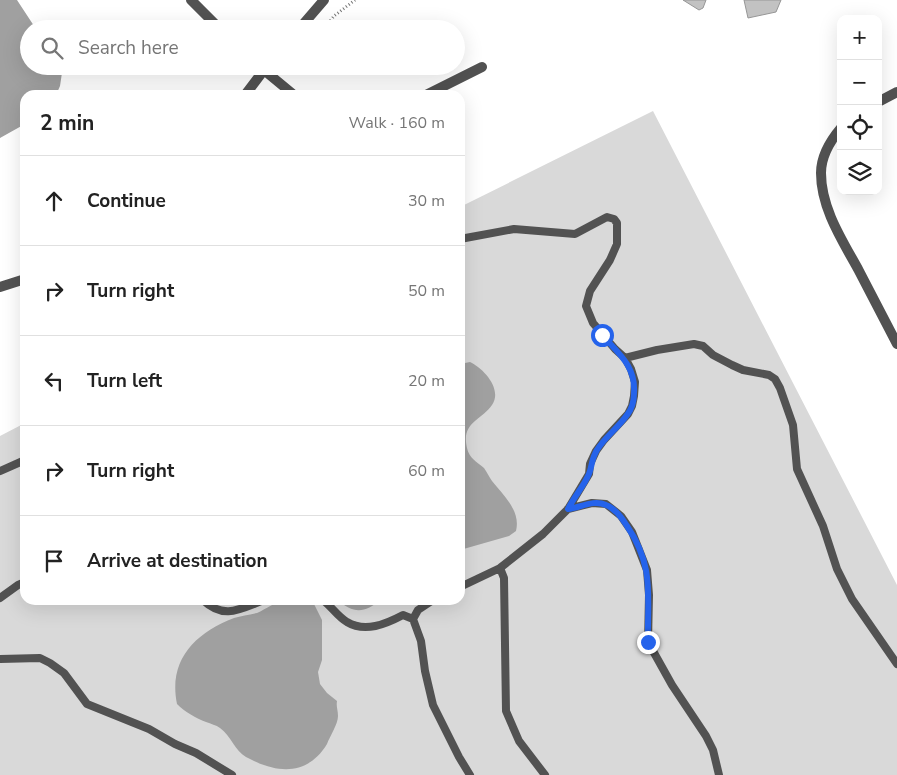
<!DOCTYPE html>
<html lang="en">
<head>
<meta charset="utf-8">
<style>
	:root { --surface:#fff; --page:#f6f6f6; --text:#222; --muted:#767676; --line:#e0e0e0 }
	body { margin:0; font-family:"Nunito Sans",sans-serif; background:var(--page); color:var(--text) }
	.controls { position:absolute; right:15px; top:15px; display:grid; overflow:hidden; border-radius:10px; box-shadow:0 5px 20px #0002 }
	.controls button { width:45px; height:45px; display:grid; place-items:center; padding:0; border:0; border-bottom:1px solid var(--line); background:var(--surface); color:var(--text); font:25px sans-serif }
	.stop { position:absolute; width:15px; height:15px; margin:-11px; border:4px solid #2563eb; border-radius:50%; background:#fff }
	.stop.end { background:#2563eb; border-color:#fff; box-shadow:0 1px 5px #0008 }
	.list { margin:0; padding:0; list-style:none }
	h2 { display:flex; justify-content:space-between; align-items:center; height:65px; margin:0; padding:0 20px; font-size:21px }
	h2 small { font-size:16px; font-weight:400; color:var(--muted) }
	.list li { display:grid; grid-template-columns:32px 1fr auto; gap:15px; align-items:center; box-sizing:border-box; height:90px; padding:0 20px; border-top:1px solid var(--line) }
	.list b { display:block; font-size:19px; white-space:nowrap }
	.list em { font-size:16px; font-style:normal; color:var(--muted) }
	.icon { flex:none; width:28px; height:28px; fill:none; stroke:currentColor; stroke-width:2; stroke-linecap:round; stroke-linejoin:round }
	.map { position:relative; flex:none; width:897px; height:775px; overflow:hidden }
	.search { position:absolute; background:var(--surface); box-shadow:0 5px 20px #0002; left:20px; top:20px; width:445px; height:55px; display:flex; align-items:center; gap:12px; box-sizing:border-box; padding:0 18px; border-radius:28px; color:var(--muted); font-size:19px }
	.panel { position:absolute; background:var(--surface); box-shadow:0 5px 20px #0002; left:20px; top:90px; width:445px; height:515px; border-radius:15px }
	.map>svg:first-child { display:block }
	.green { fill:#d9d9d9 }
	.water { fill:#a0a0a0 }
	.building { fill:#c2c2c2; stroke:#969696 }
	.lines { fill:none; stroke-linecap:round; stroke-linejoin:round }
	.path { stroke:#747474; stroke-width:3; stroke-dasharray:1 2.5; stroke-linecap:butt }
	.service { stroke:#525252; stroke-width:8 }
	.minor { stroke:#525252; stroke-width:10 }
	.route { stroke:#2563eb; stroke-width:6 }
</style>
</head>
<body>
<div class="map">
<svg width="897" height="775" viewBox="0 0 897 775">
	<rect width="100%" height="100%" fill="#fff"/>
	<path class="green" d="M 653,111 L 897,585 L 897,775 L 0,775 L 0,436 L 25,423 L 25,600 L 460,600 L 460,207 Z"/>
	<path class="water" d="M 0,0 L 17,0 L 36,29 L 29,29 L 29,66 L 63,66 L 60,86 L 56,95 L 25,95 L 25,124 L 0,138 Z
		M 470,362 C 483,368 503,389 492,405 C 481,421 461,422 467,448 C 469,458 477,462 484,468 C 487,472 489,477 492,481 C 504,496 521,511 516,531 L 509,536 L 460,550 L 460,364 Z
		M 308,600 L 314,604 L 322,620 L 322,660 L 318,672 L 320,684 L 327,693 L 337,701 C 336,707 338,710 338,716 C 338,724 330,736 327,744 C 308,775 279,775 246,757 C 235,751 231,736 220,728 C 216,725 211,724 206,722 C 196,718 185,712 177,704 C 168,660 195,633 234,618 C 241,616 249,615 257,613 C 266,609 275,602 285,600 C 292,599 300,600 308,600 Z
		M 337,600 L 380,600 C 364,614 353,613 337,600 Z"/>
	<path class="building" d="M 683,0 L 706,0 L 703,8 L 699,10 Z
		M 744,0 L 781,0 L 776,12 L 748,18 Z"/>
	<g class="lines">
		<path class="path" d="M 324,29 L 334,16 L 355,0
			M 290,71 L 294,66"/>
		<path class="service" d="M 460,239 L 514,229 L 575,234 L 607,217 L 614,219 L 617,223 L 617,244 L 610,260 L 590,291 L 586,306 L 593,323 L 615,349 L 625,358 L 631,369 L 635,382 L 634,396 L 632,406 L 628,414 L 604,440 L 596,451 L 590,464 L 589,474 L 568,509 L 543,534 L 500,568 L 460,587
			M 625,358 L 657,350 L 694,344 L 703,346 L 713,355 L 732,365 L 743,370 L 769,375 L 775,379 L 780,388 L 793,425 L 797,469 L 823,526 L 837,569 L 852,599 L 897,664
			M 0,471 L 25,460
			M 568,509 L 592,503 L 606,504 L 621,516 L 632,532 L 647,570 L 649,595 L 648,642 L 672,685 L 706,736 L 713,750 L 719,775
			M 500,568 L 504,578 L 506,711 L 519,741 L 545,775
			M 0,598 L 18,585 L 25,582
			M 203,600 C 224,620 240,609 264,600
			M 323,600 C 331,606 338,617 347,622 C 365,633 386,624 403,615 L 413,619 L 421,641 L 425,671 L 433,705 L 459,757 L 470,775
			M 413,619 L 418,610 L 433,600
			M 0,659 L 40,658 L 50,663 L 64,673 L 87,704 L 149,729 L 175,744 L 196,753 L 232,775"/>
		<path class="minor" d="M 191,0 L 220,29
			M 299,29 L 324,0
			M 259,66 L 294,95
			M 245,95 L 267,66
			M 426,95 L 482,67
			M 878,102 L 897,92
			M 841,128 C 830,141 821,156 821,173 C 821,208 842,240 858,269 C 871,294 884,319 897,344
			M 0,287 L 25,279"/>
	</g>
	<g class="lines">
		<path class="route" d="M 602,335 C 618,353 636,366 634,393 C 634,400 632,409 627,415 C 618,428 605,437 597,450 C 591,459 592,469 588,476 C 583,487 574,497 568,509 C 580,508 593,499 606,505 C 615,508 622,518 627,526 C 655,567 647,596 648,642"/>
	</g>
</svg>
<div class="controls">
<button>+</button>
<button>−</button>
<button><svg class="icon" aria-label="locate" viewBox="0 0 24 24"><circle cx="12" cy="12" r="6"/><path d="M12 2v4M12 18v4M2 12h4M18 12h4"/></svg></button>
<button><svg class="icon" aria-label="layers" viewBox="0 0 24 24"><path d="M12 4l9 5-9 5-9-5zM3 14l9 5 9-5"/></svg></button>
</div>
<div class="stop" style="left:602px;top:335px"></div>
<div class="stop end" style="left:648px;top:642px"></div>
<div class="search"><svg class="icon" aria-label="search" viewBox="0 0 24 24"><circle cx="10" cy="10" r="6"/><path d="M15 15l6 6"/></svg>Search here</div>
<section class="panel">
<h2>2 min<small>Walk · 160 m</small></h2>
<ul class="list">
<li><svg class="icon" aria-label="ahead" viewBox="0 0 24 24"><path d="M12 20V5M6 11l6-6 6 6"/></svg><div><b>Continue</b></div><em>30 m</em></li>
<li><svg class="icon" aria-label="right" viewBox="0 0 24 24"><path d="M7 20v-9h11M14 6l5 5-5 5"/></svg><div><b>Turn right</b></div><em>50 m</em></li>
<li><svg class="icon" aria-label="left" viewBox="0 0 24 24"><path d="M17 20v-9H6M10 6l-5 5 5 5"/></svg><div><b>Turn left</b></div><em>20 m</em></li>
<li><svg class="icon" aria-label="right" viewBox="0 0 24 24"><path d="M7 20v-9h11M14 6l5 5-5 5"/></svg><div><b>Turn right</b></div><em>60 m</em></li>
<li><svg class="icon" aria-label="arrive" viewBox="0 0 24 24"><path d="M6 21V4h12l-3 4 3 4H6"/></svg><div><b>Arrive at destination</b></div></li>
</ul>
</section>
</div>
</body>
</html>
